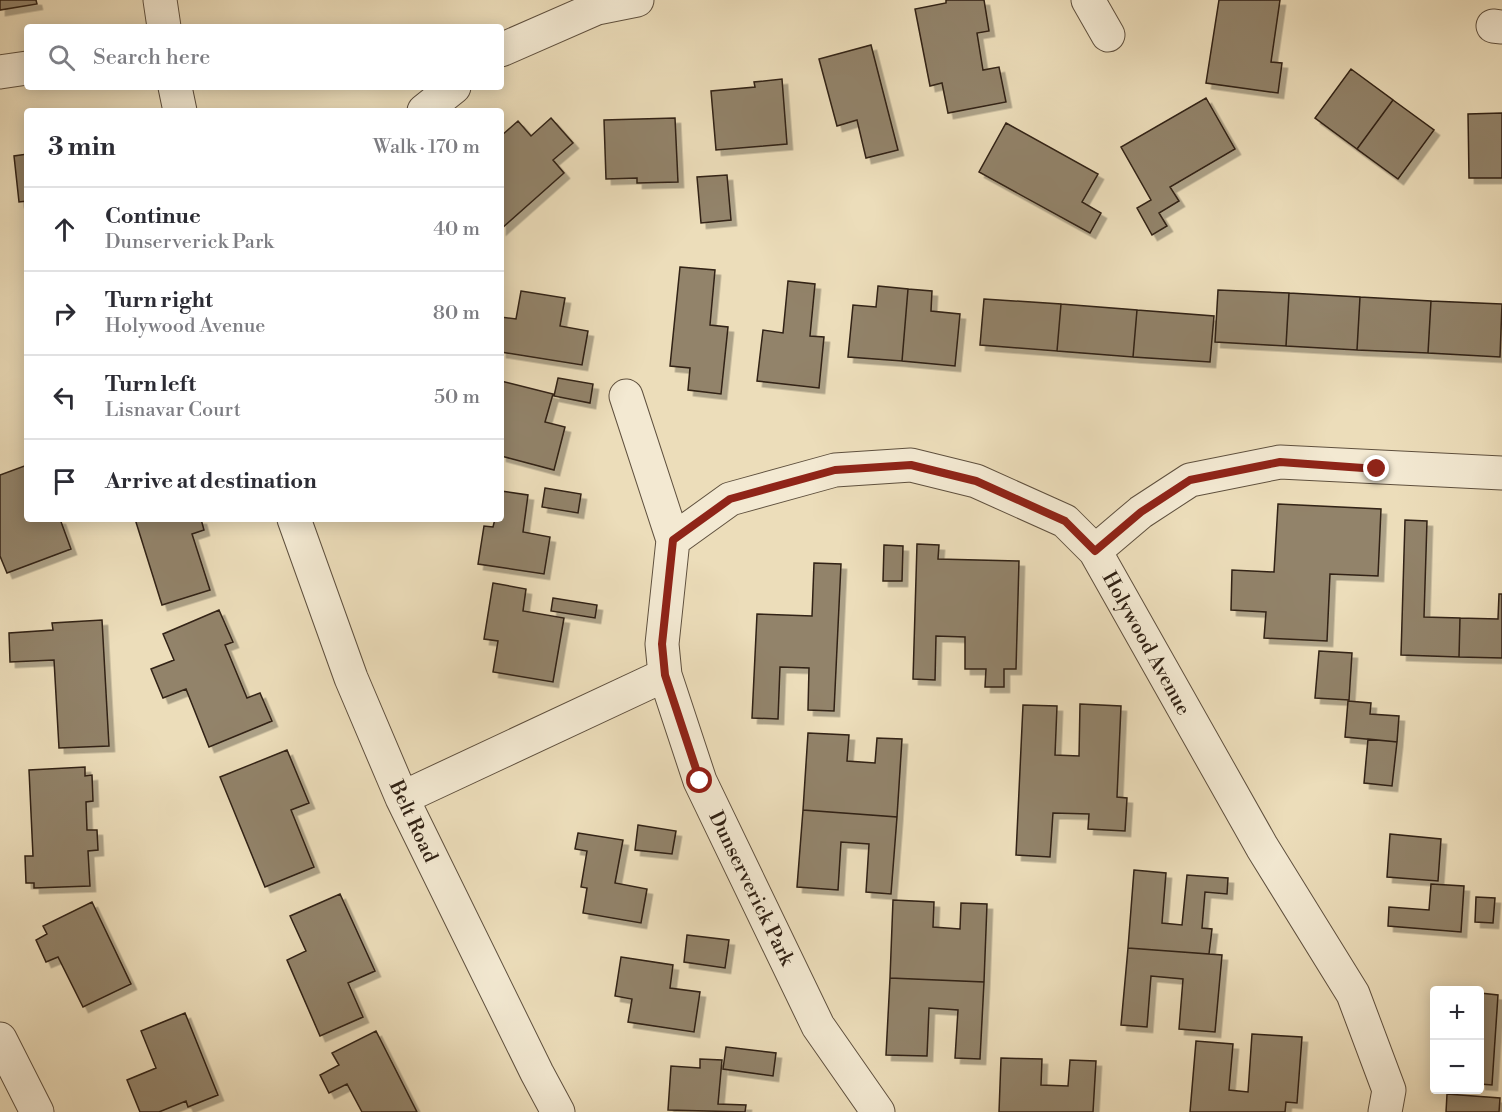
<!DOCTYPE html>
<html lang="en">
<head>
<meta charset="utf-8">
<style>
	:root { --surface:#fff; --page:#f7f7f7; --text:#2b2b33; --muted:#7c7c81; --line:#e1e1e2 }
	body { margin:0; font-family:"Libre Bodoni",serif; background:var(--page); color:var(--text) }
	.controls { position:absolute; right:18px; bottom:18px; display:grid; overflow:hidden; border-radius:6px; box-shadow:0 3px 15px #0003 }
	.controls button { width:54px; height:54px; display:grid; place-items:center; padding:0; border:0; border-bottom:2px solid var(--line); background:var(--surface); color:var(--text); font:30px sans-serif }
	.stop { position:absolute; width:18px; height:18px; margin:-14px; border:4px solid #8f2418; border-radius:50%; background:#fff }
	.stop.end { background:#8f2418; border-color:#fff; box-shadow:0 2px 6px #0008 }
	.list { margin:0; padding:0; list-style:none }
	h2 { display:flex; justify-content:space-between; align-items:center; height:78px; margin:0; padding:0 24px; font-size:26px }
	h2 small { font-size:20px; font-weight:400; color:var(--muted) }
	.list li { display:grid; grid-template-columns:39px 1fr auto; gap:18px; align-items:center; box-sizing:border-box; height:84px; padding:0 24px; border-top:2px solid var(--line) }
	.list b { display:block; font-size:22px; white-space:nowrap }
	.list p { margin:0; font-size:20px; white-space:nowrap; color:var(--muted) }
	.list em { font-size:20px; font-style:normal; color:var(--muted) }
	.icon { flex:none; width:33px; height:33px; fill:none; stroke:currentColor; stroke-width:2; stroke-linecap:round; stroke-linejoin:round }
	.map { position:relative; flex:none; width:1502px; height:1112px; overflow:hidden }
	.search { position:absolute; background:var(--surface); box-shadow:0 3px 15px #0003; left:24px; top:24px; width:480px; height:66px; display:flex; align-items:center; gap:15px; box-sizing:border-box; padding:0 21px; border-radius:6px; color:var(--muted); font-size:22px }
	.panel { position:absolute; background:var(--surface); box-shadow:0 3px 15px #0003; left:24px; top:108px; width:480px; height:414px; border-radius:6px }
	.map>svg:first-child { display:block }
	.building { fill:#92836a; stroke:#302114; stroke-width:1.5; filter:url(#shadow) }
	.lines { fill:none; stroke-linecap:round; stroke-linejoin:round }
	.minor-casing { stroke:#5f503e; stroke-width:35 }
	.minor { stroke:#f3e9d2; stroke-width:33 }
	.route { stroke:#8f2418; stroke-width:8 }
	.labels { text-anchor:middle; stroke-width:4.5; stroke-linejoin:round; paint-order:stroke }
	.street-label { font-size:20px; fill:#302114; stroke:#f3e9d2 }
</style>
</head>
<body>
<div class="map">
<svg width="1502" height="1112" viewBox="0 0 1502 1112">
	<defs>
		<filter id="shadow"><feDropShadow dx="5.5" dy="5.5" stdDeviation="0" flood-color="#0004"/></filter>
	</defs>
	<rect width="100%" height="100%" fill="#ecddba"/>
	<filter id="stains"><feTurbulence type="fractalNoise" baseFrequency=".00333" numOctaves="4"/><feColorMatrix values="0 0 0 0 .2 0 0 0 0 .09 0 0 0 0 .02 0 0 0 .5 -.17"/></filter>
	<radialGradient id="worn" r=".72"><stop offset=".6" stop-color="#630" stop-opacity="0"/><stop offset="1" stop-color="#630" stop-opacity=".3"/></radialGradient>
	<path class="building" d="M 0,0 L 36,0 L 37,4 L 0,10 Z
		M 946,0 L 984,0 L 989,31 L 977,33 L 983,70 L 999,67 L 1006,102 L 948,113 L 942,83 L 930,86 L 915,9 L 946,3 Z
		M 1219,0 L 1280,0 L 1271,62 L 1282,63 L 1278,93 L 1206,83 Z
		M 871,45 L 898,150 L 866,158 L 857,120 L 837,126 L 819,59 Z
		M 1351,69 L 1393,100 L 1357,149 L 1315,118 Z
		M 782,79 L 787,144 L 716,150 L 711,91 L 755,87 L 754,82 Z
		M 1206,98 L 1235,149 L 1170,187 L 1179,201 L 1159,213 L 1167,226 L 1152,235 L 1137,208 L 1151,200 L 1121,147 Z
		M 1393,100 L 1434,130 L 1398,179 L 1357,149 Z
		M 1502,113 L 1502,178 L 1469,178 L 1468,114 Z
		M 551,118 L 573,143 L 553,160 L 564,173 L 501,229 L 501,136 L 518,121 L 531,136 Z
		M 675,118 L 678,182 L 637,183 L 637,178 L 606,179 L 604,120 Z
		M 1006,123 L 1098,174 L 1082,202 L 1101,213 L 1090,233 L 979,172 Z
		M 27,154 L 27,201 L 19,202 L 14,156 Z
		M 727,175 L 731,220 L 701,223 L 697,177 Z
		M 680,267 L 715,270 L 710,325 L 728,327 L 721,394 L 688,390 L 690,368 L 670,366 Z
		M 788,281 L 815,284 L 810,336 L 824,337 L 819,388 L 757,381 L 763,330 L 783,333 Z
		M 878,286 L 908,289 L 902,361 L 848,357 L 853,305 L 876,307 Z
		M 908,289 L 932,291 L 931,311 L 960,314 L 955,366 L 902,361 Z
		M 1218,290 L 1289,293 L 1286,346 L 1215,342 Z
		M 521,291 L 565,298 L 560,326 L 588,331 L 582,365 L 501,352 L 501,317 L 516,319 Z
		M 1289,293 L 1360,297 L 1357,350 L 1286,346 Z
		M 1360,297 L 1431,301 L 1428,353 L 1357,350 Z
		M 984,299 L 1061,304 L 1057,351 L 980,345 Z
		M 1431,301 L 1502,304 L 1500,357 L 1428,353 Z
		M 1061,304 L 1137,310 L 1133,357 L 1057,351 Z
		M 1137,310 L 1214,316 L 1210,362 L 1133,357 Z
		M 558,378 L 593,384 L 590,403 L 554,396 Z
		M 501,381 L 553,394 L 545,422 L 565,427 L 554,470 L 501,456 Z
		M 27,465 L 27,519 L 60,519 L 71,549 L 7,573 L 0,556 L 0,475 Z
		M 545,488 L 581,494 L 578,513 L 542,507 Z
		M 501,491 L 528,495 L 523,532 L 550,537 L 544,574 L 478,564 L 484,526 L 493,527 L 495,519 L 501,519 Z
		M 1278,504 L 1381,509 L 1378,576 L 1330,574 L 1327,641 L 1264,638 L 1266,612 L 1231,610 L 1232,570 L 1274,572 Z
		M 135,519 L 201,519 L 204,530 L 192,534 L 210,590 L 162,605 Z
		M 1405,520 L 1427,521 L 1424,617 L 1460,618 L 1459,657 L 1401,655 Z
		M 917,544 L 939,545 L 938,559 L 1019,561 L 1016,669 L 1004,669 L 1004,687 L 985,687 L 986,669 L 965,669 L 965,637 L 936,636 L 935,680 L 913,679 Z
		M 884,545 L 903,546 L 902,581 L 883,581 Z
		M 814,563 L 841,564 L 834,711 L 808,710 L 809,668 L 780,667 L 778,719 L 752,718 L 757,614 L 812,616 Z
		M 493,583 L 526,589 L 523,611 L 564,618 L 553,682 L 493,672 L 498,641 L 484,639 Z
		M 1499,594 L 1502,594 L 1502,658 L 1459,657 L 1460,618 L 1498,619 Z
		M 553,598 L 597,605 L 595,618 L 551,611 Z
		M 219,610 L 233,642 L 225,645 L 247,698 L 260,693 L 272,721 L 209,747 L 186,689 L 163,698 L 151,669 L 174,660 L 163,634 Z
		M 102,620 L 109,746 L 59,748 L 54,660 L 10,662 L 9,633 L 53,630 L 52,623 Z
		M 1319,651 L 1352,653 L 1349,700 L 1315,698 Z
		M 1348,701 L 1371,703 L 1370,714 L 1399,716 L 1397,742 L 1345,737 Z
		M 1080,704 L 1121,706 L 1117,797 L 1127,798 L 1125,831 L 1088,829 L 1089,814 L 1053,813 L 1050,857 L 1016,855 L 1023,705 L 1057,706 L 1055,755 L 1079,756 Z
		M 808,733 L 849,735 L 847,761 L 875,763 L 877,738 L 902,739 L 897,817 L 803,810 Z
		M 1368,739 L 1397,742 L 1392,786 L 1364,783 Z
		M 287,750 L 309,803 L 291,810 L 314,867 L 265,887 L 220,777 Z
		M 85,767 L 85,776 L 92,775 L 93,801 L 86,802 L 87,830 L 97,830 L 98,850 L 88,851 L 90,886 L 34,888 L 34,883 L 26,883 L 25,856 L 33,856 L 29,770 Z
		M 803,810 L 897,817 L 891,894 L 866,892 L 869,844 L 841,842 L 838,890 L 797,887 Z
		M 638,825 L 676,831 L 672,854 L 635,850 Z
		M 578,833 L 623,840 L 615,883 L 647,889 L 641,923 L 583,913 L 587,888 L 581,887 L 587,851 L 575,849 Z
		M 1390,834 L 1441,839 L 1438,881 L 1387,877 Z
		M 1134,870 L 1166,873 L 1162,923 L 1182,925 L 1187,875 L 1228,878 L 1227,894 L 1205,892 L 1202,928 L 1212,929 L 1209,954 L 1128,948 Z
		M 1431,884 L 1464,886 L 1461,932 L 1388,926 L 1389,907 L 1429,910 Z
		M 340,894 L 375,971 L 348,983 L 363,1017 L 320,1036 L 287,960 L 306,951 L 290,916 Z
		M 1476,897 L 1495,898 L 1493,923 L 1475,922 Z
		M 893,900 L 934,902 L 933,927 L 960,929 L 961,903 L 987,904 L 984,982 L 890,978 Z
		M 92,902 L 131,984 L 83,1007 L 58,957 L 46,962 L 36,940 L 47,934 L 43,926 Z
		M 687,935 L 729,940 L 725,968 L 684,962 Z
		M 1128,948 L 1222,955 L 1215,1032 L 1179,1029 L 1183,979 L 1151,976 L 1147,1027 L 1121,1025 Z
		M 621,957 L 673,965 L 670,988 L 700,992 L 694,1032 L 628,1022 L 632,999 L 615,996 Z
		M 890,978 L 984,982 L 980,1059 L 955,1058 L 958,1010 L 929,1008 L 927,1056 L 886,1055 Z
		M 1480,993 L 1498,995 L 1492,1085 L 1480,1084 Z
		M 185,1013 L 218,1095 L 188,1107 L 186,1101 L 159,1112 L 140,1112 L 127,1080 L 156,1068 L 141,1031 Z
		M 376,1031 L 417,1112 L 362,1112 L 347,1084 L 329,1093 L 320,1075 L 339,1065 L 332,1053 Z
		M 1252,1034 L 1302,1037 L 1297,1103 L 1286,1102 L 1285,1112 L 1190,1112 L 1196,1041 L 1233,1044 L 1229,1090 L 1248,1092 Z
		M 726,1047 L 776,1053 L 773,1076 L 723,1069 Z
		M 1001,1058 L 1042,1059 L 1041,1085 L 1068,1086 L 1070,1060 L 1096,1061 L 1093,1112 L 999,1112 Z
		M 700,1059 L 722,1060 L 718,1104 L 746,1105 L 745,1112 L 668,1110 L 671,1066 L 700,1068 Z
		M 1447,1094 L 1500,1098 L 1499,1112 L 1446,1112 Z"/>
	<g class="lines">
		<defs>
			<path id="minor" d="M 160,0 L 164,27
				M 1088,0 L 1108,35
				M 1493,26 L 1502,27
				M 501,50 L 597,8 L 637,0
				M 0,72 L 27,68
				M 175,87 L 180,111
				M 424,111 L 454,87
				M 626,396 L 673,540 L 662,644 L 665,675 L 700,781 L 818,1026 L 878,1112
				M 294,519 L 351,678 L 402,798 L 537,1073 L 558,1112
				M 673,540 L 730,499 L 835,470 L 911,465 L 976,481 L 1065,521 L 1095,551 L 1262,847 L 1353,994 L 1389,1090 L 1385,1112
				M 1095,551 L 1141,512 L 1190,480 L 1280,462 L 1502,473
				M 402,798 L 665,675
				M 0,1039 L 37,1112"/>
		</defs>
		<use href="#minor" class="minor-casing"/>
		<use href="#minor" class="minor"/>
	</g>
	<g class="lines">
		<path class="route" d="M 700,781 L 665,675 L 662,644 L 673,540 L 730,499 L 835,470 L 911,465 L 976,481 L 1065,521 L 1095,551 L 1141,512 L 1190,480 L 1280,462 L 1377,469"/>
	</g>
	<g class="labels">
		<g class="street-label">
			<text transform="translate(1147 643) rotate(61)" y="7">Holywood Avenue</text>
			<text transform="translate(414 821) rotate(65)" y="7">Belt Road</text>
			<text transform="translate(752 888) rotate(64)" y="7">Dunserverick Park</text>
		</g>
	</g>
	<rect width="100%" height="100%" filter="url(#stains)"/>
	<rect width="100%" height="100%" fill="url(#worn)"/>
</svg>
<div class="controls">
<button>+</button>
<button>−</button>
</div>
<div class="stop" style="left:700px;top:781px"></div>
<div class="stop end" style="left:1377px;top:469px"></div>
<div class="search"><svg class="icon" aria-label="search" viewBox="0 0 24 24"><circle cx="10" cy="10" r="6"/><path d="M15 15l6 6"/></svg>Search here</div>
<section class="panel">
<h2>3 min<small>Walk · 170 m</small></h2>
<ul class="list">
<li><svg class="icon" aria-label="ahead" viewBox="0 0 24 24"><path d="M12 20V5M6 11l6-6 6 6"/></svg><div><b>Continue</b><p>Dunserverick Park</p></div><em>40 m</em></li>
<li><svg class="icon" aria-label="right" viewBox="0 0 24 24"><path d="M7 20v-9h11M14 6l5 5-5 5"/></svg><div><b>Turn right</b><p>Holywood Avenue</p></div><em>80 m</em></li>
<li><svg class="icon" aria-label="left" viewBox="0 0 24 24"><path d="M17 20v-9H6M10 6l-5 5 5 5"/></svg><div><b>Turn left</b><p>Lisnavar Court</p></div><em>50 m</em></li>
<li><svg class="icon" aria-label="arrive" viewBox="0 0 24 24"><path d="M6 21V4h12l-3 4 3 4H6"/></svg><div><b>Arrive at destination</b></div></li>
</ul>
</section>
</div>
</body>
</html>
